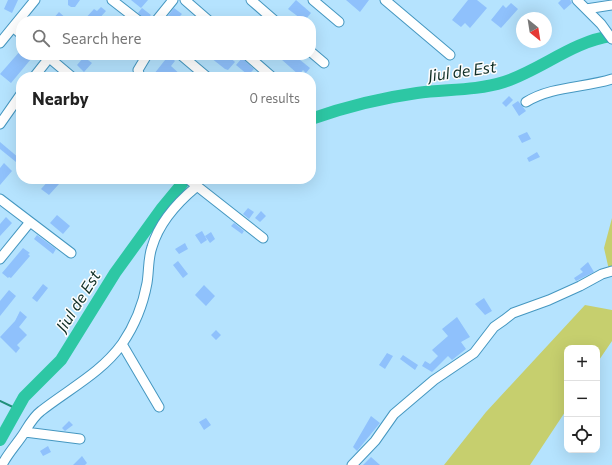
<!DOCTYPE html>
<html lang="en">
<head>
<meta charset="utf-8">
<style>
	:root { --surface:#fff; --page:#f2f2f2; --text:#222; --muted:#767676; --line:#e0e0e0 }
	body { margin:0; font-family:Commissioner,sans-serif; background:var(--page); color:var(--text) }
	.controls { position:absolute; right:12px; bottom:12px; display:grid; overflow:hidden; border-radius:8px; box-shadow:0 4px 16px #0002 }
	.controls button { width:36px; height:36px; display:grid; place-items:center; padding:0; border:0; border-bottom:1px solid var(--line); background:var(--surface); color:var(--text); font:20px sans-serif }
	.compass { position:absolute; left:516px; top:12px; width:36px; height:36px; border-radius:50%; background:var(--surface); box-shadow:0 4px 16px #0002; rotate:150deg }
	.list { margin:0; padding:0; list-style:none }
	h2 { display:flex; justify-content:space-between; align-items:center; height:52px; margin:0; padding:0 16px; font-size:17px }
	h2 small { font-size:13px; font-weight:400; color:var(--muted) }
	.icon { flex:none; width:22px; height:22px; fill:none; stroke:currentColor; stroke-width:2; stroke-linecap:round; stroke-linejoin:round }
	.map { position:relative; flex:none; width:612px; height:465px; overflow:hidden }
	.search { position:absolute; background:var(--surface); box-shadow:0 4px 16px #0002; left:16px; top:16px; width:300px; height:44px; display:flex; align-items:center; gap:10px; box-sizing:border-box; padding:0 14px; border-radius:16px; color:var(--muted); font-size:15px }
	.panel { position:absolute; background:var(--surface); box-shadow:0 4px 16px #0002; left:16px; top:72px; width:300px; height:112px; border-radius:16px }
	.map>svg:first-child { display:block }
	.green { fill:#c6cf6e }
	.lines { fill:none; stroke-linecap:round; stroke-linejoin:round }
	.stream { stroke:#208f7a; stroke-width:2 }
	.river { stroke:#2dc7a4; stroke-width:12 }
	.building { fill:#8fc1fc }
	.minor-casing { stroke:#4597c0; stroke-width:11 }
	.minor { stroke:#fff; stroke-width:9 }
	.labels { text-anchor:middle; stroke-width:3; stroke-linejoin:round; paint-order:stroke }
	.water-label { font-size:16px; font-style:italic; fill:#113027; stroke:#fdfdfd }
</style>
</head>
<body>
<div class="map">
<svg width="612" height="465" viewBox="0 0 612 465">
	<rect width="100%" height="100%" fill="#b5e3fe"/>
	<path class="green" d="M 612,218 L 612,270 L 609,270 L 604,248 Z
		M 585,305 L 612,310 L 612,341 L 597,363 L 597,348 L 567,348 L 567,409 L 530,465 L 444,465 L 486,412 Z"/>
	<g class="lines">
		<path class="stream" d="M 0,401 L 17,409"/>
		<path class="river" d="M 311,119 C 345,107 381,98 417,93 C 446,89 475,91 504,82 C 541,70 573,41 612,36
			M 0,440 L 24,397 L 61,360 L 115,273 L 162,208 L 186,179"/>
	</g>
	<path class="building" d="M 8,0 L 18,0 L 12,13 L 4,9 Z
		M 68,0 L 80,0 L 75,7 L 71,7 L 68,5 Z
		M 131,0 L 148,0 L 141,8 Z
		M 296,0 L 311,13 L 304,21 L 288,9 Z
		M 346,0 L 369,0 L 360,12 Z
		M 468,0 L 477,0 L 487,8 L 470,28 L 465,23 L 461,27 L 452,20 Z
		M 561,0 L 570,0 L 572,3 L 564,10 L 558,3 Z
		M 511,3 L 518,9 L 501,28 L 491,20 L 503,5 L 506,8 Z
		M 101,7 L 106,11 L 97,21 L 83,21 L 94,9 L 97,11 Z
		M 142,8 L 151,15 L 145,21 L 138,13 Z
		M 174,8 L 182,14 L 179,17 L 183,21 L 164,21 Z
		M 59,12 L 69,21 L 51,21 Z
		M 21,50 L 21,55 L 27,55 L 31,59 L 11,83 L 0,74 Z
		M 169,55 L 175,61 L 171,66 L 183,77 L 169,77 L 167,75 L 165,77 L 158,77 L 154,74 Z
		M 214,55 L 227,55 L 235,62 L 228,70 L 225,69 L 211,58 Z
		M 285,55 L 290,57 L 294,55 L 310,68 L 306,73 L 303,70 L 299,75 L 281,59 Z
		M 84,57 L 92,63 L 84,72 L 77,65 Z
		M 242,58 L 254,69 L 248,75 L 236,65 Z
		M 509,96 L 513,100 L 506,107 L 502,103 Z
		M 518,101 L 526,111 L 519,116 L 512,105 Z
		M 527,132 L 531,139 L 522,143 L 518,136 Z
		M 0,142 L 19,158 L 16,162 L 0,149 Z
		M 537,152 L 540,157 L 529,162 L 527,158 Z
		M 4,163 L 12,171 L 0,185 L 0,168 Z
		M 50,179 L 53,179 L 59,184 L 49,195 L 41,189 Z
		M 248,208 L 254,212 L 249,219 L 243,214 Z
		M 261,211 L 266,216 L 260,222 L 255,218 Z
		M 57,215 L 70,226 L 63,234 L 50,223 Z
		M 6,217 L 12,223 L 0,236 L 0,224 Z
		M 234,223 L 244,231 L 242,234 L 231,226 Z
		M 202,231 L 207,240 L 201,244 L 195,235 Z
		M 211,232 L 215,239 L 210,243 L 205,236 Z
		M 37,235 L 56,249 L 53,254 L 34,239 Z
		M 185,243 L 188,249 L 179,254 L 175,249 Z
		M 23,248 L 30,253 L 28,254 L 30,256 L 11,278 L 9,277 L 8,278 L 2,273 Z
		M 178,261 L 188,274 L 183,278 L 173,265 Z
		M 588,262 L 594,272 L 576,281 L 574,278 L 583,272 L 580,269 Z
		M 43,284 L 48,288 L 37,302 L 32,298 Z
		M 204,285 L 215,296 L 206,306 L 195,295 Z
		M 9,290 L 16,296 L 0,316 L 0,301 Z
		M 484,298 L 492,311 L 485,315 L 475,304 Z
		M 20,311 L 27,317 L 19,327 L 27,335 L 17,345 L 20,348 L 16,353 L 0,337 L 15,321 Z
		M 457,317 L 470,337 L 461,342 L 466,349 L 452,360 L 448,356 L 432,372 L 422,366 L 425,361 L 430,364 L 438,356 L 432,350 L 448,336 L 442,329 Z
		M 216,330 L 221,335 L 216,340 L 211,335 Z
		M 387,353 L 393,356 L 385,369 L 379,365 Z
		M 403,355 L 418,365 L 415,370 L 400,359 Z
		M 371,416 L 380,423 L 357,451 L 353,447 Z
		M 206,418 L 211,425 L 204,430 L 199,422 Z
		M 69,421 L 73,425 L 65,431 L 62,428 Z
		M 48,446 L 51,452 L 43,456 L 40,451 Z
		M 82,456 L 87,463 L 85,465 L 73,465 Z
		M 371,457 L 380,465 L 363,465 Z"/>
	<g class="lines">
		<defs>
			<path id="minor" d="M 112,0 L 139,21
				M 185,0 L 209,21
				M 251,0 L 275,21
				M 313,0 L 339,22
				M 385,0 L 450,55
				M 577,0 L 601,24 L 612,39
				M 586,9 L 612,5
				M 156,21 L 173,0
				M 13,27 L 21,34
				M 0,43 L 35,0
				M 311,52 L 324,63
				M 46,55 L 72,77
				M 181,55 L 207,77
				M 247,55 L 272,77
				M 34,77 L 49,58
				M 140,77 L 138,70 L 147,55
				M 526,102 C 552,86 584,88 612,79
				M 0,124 L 21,94
				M 188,179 L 263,238
				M 0,199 L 71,253
				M 0,259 L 30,222
				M 122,344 L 159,407
				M 25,432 L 80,439
				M 2,465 C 8,453 17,444 24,433 C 29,425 33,417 41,411 C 69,389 101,373 122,344 C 135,325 143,305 147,283 C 149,271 148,258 152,247 C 159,223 178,202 196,187
				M 352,465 L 375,441 L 394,414 L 434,380 L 474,353 L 494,327 L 504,320 L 513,313 L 549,300 L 580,286 L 602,274 L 612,271"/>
		</defs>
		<use href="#minor" class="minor-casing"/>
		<use href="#minor" class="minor"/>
	</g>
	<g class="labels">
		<g class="water-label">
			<text transform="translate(462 71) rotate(-8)" y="6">Jiul de Est</text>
			<text transform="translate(78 301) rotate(-58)" y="6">Jiul de Est</text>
		</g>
	</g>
</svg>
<div class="controls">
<button>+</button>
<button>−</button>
<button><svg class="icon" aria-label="locate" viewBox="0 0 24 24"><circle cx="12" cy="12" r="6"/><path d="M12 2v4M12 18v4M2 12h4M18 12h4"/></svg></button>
</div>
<svg class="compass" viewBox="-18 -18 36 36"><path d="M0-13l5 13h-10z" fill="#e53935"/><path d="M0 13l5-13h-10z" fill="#767676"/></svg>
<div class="search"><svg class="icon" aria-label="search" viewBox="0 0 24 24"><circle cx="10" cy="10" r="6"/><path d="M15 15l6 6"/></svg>Search here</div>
<section class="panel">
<h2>Nearby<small>0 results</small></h2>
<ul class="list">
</ul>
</section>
</div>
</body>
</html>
